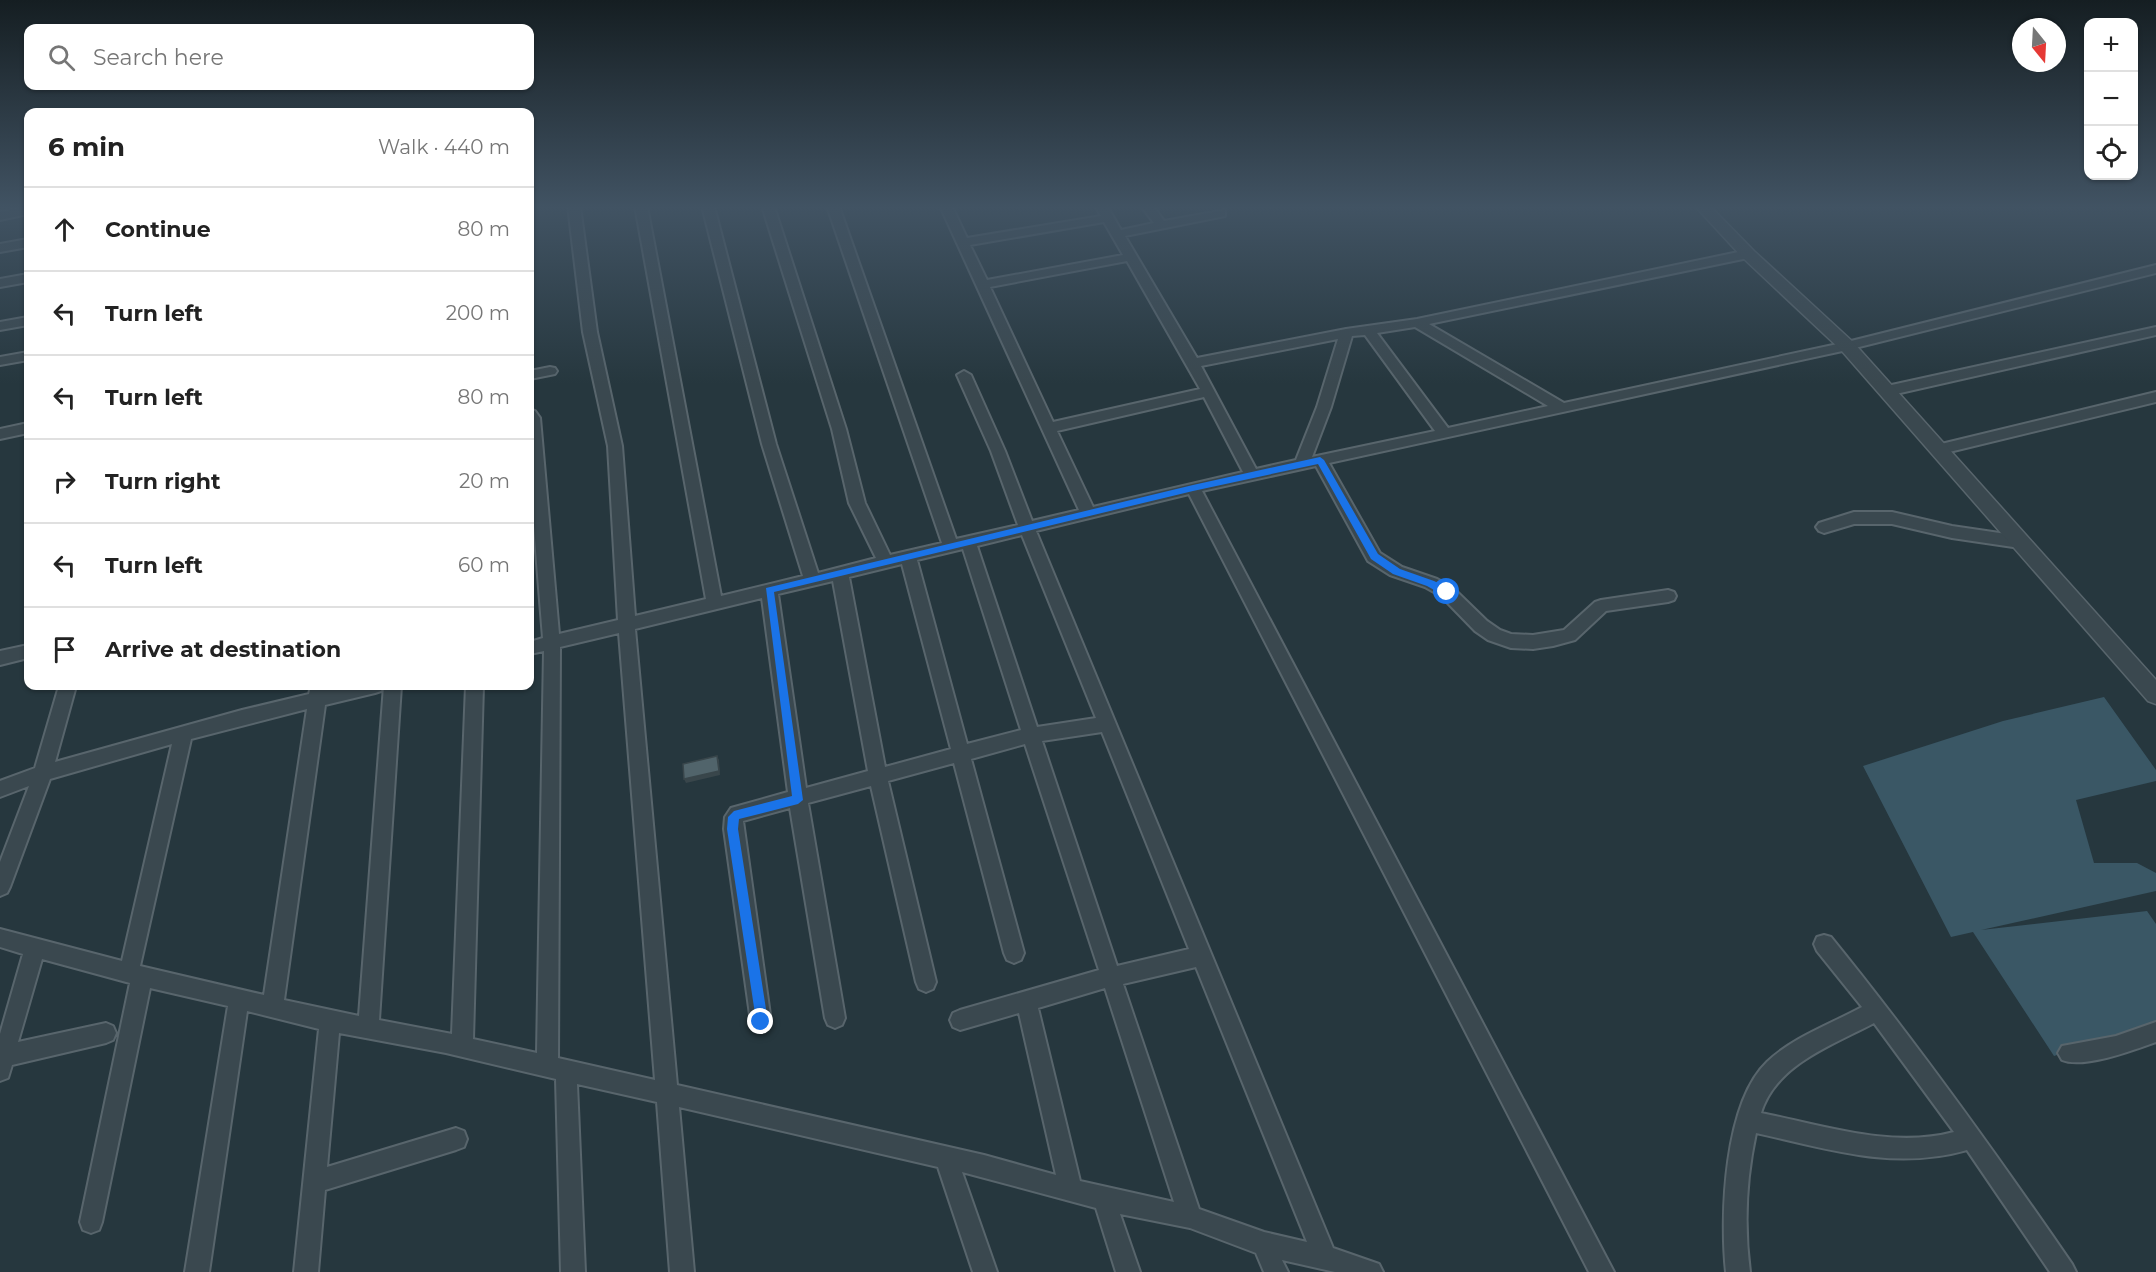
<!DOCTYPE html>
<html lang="en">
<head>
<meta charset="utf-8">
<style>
	:root { --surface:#fff; --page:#f2f2f2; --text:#222; --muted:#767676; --line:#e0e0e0 }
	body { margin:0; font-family:Montserrat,sans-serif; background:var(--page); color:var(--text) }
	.controls { position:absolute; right:18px; top:18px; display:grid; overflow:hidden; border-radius:12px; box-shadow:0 2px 4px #0004 }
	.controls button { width:54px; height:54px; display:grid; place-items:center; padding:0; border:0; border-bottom:2px solid var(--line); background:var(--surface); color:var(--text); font:30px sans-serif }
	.compass { position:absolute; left:2012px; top:18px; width:54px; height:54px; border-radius:50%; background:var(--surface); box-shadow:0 2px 4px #0004; rotate:162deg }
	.stop { position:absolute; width:18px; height:18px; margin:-14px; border:4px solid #1a73e8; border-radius:50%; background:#fff }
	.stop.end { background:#1a73e8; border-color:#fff; box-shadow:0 2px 6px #0008 }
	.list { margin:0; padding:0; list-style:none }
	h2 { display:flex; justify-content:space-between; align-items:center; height:78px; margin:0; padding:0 24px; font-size:26px }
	h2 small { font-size:20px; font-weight:400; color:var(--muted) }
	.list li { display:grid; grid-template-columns:39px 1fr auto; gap:18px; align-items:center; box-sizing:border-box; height:84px; padding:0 24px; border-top:2px solid var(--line) }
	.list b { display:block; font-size:22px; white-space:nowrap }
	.list em { font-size:20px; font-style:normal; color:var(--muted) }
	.icon { flex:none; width:33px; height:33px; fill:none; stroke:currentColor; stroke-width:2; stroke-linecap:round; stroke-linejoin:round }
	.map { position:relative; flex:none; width:2156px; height:1272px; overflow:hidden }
	.search { position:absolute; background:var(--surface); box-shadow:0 2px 4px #0004; left:24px; top:24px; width:510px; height:66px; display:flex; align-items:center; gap:15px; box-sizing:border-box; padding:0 21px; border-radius:12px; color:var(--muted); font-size:22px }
	.panel { position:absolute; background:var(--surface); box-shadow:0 2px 4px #0004; left:24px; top:108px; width:510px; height:582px; border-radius:12px }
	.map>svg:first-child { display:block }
	.water { fill:#3a5765 }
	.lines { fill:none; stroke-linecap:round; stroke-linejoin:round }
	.minor-casing { stroke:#58656c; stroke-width:4 }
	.tertiary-casing { stroke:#58656c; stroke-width:3 }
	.minor { fill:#3a484f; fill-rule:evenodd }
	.tertiary { fill:#3a484f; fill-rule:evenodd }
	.shaded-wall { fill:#39464b }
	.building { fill:#51646b; stroke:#39464b; stroke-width:1.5 }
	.route { fill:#1a73e8 }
</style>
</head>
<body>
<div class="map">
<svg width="2156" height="1272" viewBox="0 0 2156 1272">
	<rect width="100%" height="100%" fill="#26373e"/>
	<path class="water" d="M 2104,697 L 2156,770 L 2156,781 L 2076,800 L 2094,863 L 2137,863 L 2156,873 L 2156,891 L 1981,930 L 2147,911 L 2156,924 L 2156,1023 L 2054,1056 L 1973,932 L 1951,937 L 1863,766 L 2003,721 Z"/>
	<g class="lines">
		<defs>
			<path id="minor" d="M 568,206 L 580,206 L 597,332 L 622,446 L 635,616 L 706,599 L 635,206 L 647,206 L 721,596 L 803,576 L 762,444 L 702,206 L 714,206 L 776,444 L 818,573 L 876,558 L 849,503 L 832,429 L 762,206 L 774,206 L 846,429 L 865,503 L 890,555 L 942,543 L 827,206 L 839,206 L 956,539 L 1018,525 L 991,451 L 957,375 L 964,371 L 971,375 L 1005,451 L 1032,521 L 1079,510 L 940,206 L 952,206 L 967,238 L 1101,216 L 1095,206 L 1107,206 L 1121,230 L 1154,223 L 1141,206 L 1153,206 L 1164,221 L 1225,210 L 1225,216 L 1125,236 L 1197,358 L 1346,329 L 1417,319 L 1748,250 L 1752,251 L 1754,254 L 1748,258 L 1429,324 L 1564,403 L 1847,342 L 2156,265 L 2156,273 L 1847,350 L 1329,463 L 1380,553 L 1402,567 L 1437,579 L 1453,588 L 1487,621 L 1500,630 L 1511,634 L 1533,635 L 1564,630 L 1595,602 L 1601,600 L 1668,590 L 1674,592 L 1676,596 L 1674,600 L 1668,602 L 1606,611 L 1575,640 L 1553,646 L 1533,649 L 1511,648 L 1488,640 L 1475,631 L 1441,596 L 1425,587 L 1390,575 L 1368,561 L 1316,466 L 1202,491 L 1614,1272 L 1589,1272 L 1189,494 L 1036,531 L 1333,1248 L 1379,1264 L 1383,1272 L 1335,1272 L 1282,1260 L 1288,1272 L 1264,1272 L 1256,1253 L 1190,1228 L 1120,1214 L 1140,1272 L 1116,1272 L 1096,1208 L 962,1172 L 997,1272 L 973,1272 L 938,1167 L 679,1107 L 694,1272 L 670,1272 L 657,1102 L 577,1084 L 585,1272 L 561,1272 L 556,1079 L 446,1053 L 339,1033 L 327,1167 L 456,1128 L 464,1131 L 467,1139 L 464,1147 L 456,1150 L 325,1190 L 318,1272 L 294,1272 L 319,1029 L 247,1011 L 209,1272 L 185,1272 L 228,1006 L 150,988 L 102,1222 L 99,1230 L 91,1233 L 83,1230 L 80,1222 L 130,983 L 42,959 L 18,1042 L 106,1023 L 113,1026 L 116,1033 L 113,1040 L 106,1043 L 12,1065 L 8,1078 L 0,1081 L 0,1034 L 23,954 L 0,947 L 0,929 L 122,961 L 172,744 L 50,779 L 10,887 L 7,893 L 0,896 L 0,862 L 29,786 L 0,797 L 0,781 L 35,768 L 59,686 L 76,686 L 55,762 L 242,710 L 309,694 L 311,686 L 327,686 L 327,690 L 347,686 L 383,686 L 381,691 L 375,693 L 325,705 L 284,1000 L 359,1016 L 384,686 L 401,686 L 379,1020 L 452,1034 L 466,686 L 483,686 L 473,1039 L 537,1053 L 544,651 L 530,654 L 530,642 L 543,638 L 530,476 L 530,409 L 535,411 L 540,418 L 559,634 L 618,620 L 608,446 L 583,332 ZM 1104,222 L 1123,255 L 987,280 L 970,245 ZM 1127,261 L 1200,389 L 1053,422 L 990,287 ZM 1415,327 L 1548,406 L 1448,428 L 1377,333 ZM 1365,335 L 1435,431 L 1312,457 L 1331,407 L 1352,336 ZM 1338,339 L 1317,407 L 1296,460 L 1256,469 L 1201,366 ZM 1204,397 L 1243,472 L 1093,507 L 1057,431 ZM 1022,535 L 1096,718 L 1037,727 L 977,546 ZM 963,549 L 1021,730 L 967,744 L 917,560 ZM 902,564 L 951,749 L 885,767 L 849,577 ZM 833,581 L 868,771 L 806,788 L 778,594 ZM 762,598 L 788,792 L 731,808 L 725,817 L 724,829 L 751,1022 L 754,1029 L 761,1032 L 768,1029 L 771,1022 L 743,821 L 790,808 L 825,1018 L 828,1025 L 835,1028 L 842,1025 L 845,1018 L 808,803 L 871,786 L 916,982 L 919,989 L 926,992 L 933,989 L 936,982 L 888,781 L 954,763 L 1004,953 L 1007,960 L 1014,963 L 1021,960 L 1024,953 L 971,759 L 1025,744 L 1099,970 L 960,1010 L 953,1013 L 950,1020 L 953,1027 L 960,1030 L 1019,1013 L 1056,1175 L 984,1155 L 677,1085 L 635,629 ZM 619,633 L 655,1080 L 558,1058 L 560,647 ZM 307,709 L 264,995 L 140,966 L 191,739 ZM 1102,732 L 1189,949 L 1117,966 L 1042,741 ZM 1196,967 L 1307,1242 L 1264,1232 L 1199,1209 L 1123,984 ZM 1105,988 L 1174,1202 L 1080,1181 L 1038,1008 Z
				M 28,207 L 28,214 L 0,220 L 0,212 Z
				M 28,239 L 28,247 L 0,252 L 0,244 Z
				M 28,274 L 28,282 L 0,287 L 0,279 Z
				M 28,317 L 28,325 L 0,330 L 0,322 Z
				M 2156,327 L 2156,335 L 1887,396 L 1880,391 L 1887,386 Z
				M 28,352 L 28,360 L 0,365 L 0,357 Z
				M 550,367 L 555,368 L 557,371 L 555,374 L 530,379 L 530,371 Z
				M 2156,392 L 2156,402 L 1937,455 L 1930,450 L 1937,445 Z
				M 28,423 L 28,433 L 0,439 L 0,429 Z
				M 1854,512 L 1892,512 L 1952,526 L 2020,536 L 2025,538 L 2028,542 L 2025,546 L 2020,548 L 1952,538 L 1892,524 L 1854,524 L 1824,533 L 1819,531 L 1816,527 L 1819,523 Z
				M 28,645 L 28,658 L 0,665 L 0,651 Z
				M 1824,935 L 1831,937 C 1917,1043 1995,1152 2072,1264 L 2076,1272 L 2050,1272 L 1967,1150 C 1893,1171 1829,1149 1756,1133 C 1746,1179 1744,1226 1750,1272 L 1726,1272 C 1720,1216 1724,1103 1767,1062 C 1793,1037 1831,1024 1862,1007 L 1817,951 L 1814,944 L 1817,937 ZM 1874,1023 L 1954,1132 C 1891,1149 1823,1125 1761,1113 C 1776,1064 1833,1045 1874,1023 Z
				M 2156,1022 L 2156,1042 C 2134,1050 2083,1069 2062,1060 L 2058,1053 L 2062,1046 L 2116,1036 Z"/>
			<path id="tertiary" d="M 1695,206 L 1710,206 L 1754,251 L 1853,342 L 2156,680 L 2156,704 L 2148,701 L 1841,350 L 1742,257 Z"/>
		</defs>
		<use href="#minor" class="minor-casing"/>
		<use href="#tertiary" class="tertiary-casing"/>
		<use href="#minor" class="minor"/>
		<use href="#tertiary" class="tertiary"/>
	</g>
	<path class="shaded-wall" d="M 717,756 L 719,760 L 720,775 L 686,783 L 684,779 Z"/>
	<path class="building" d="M 717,756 L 719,771 L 684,779 L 683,764 Z"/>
	<linearGradient id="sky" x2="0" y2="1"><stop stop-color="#151e22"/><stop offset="0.54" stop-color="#415363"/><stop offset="1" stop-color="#415363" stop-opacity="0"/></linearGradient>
	<rect width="2156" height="384" fill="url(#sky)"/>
	<path class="route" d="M 1320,457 L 1324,460 L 1378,554 L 1400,569 L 1434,581 L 1450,589 L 1450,595 L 1443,595 L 1427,586 L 1393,574 L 1371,559 L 1318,464 L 1193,491 L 774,592 L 803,800 L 798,804 L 739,819 L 738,829 L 768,1022 L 761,1028 L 757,1027 L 727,829 L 728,817 L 734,811 L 792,796 L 766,588 L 1193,485 Z"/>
</svg>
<div class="controls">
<button>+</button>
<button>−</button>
<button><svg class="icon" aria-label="locate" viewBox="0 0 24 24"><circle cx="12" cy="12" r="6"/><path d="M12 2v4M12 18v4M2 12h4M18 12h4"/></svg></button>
</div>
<svg class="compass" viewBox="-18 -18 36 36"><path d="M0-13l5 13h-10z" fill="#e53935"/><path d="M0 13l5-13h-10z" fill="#767676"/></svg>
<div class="stop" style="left:1447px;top:592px"></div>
<div class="stop end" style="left:761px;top:1022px"></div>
<div class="search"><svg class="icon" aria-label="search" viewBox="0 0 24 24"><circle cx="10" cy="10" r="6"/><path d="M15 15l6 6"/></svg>Search here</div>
<section class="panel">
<h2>6 min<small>Walk · 440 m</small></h2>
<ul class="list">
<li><svg class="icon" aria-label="ahead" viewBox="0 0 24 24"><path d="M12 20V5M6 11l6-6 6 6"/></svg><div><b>Continue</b></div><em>80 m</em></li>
<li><svg class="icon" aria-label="left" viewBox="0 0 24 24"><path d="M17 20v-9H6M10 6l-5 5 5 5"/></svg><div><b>Turn left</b></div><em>200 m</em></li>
<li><svg class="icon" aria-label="left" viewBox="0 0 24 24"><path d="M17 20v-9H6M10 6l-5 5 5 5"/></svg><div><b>Turn left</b></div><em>80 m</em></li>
<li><svg class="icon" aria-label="right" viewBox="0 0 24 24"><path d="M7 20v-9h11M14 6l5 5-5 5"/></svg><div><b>Turn right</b></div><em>20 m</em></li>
<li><svg class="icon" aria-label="left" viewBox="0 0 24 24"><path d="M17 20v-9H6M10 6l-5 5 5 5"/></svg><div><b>Turn left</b></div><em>60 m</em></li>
<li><svg class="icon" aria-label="arrive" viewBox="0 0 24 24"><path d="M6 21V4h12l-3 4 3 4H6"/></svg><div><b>Arrive at destination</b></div></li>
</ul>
</section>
</div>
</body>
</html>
